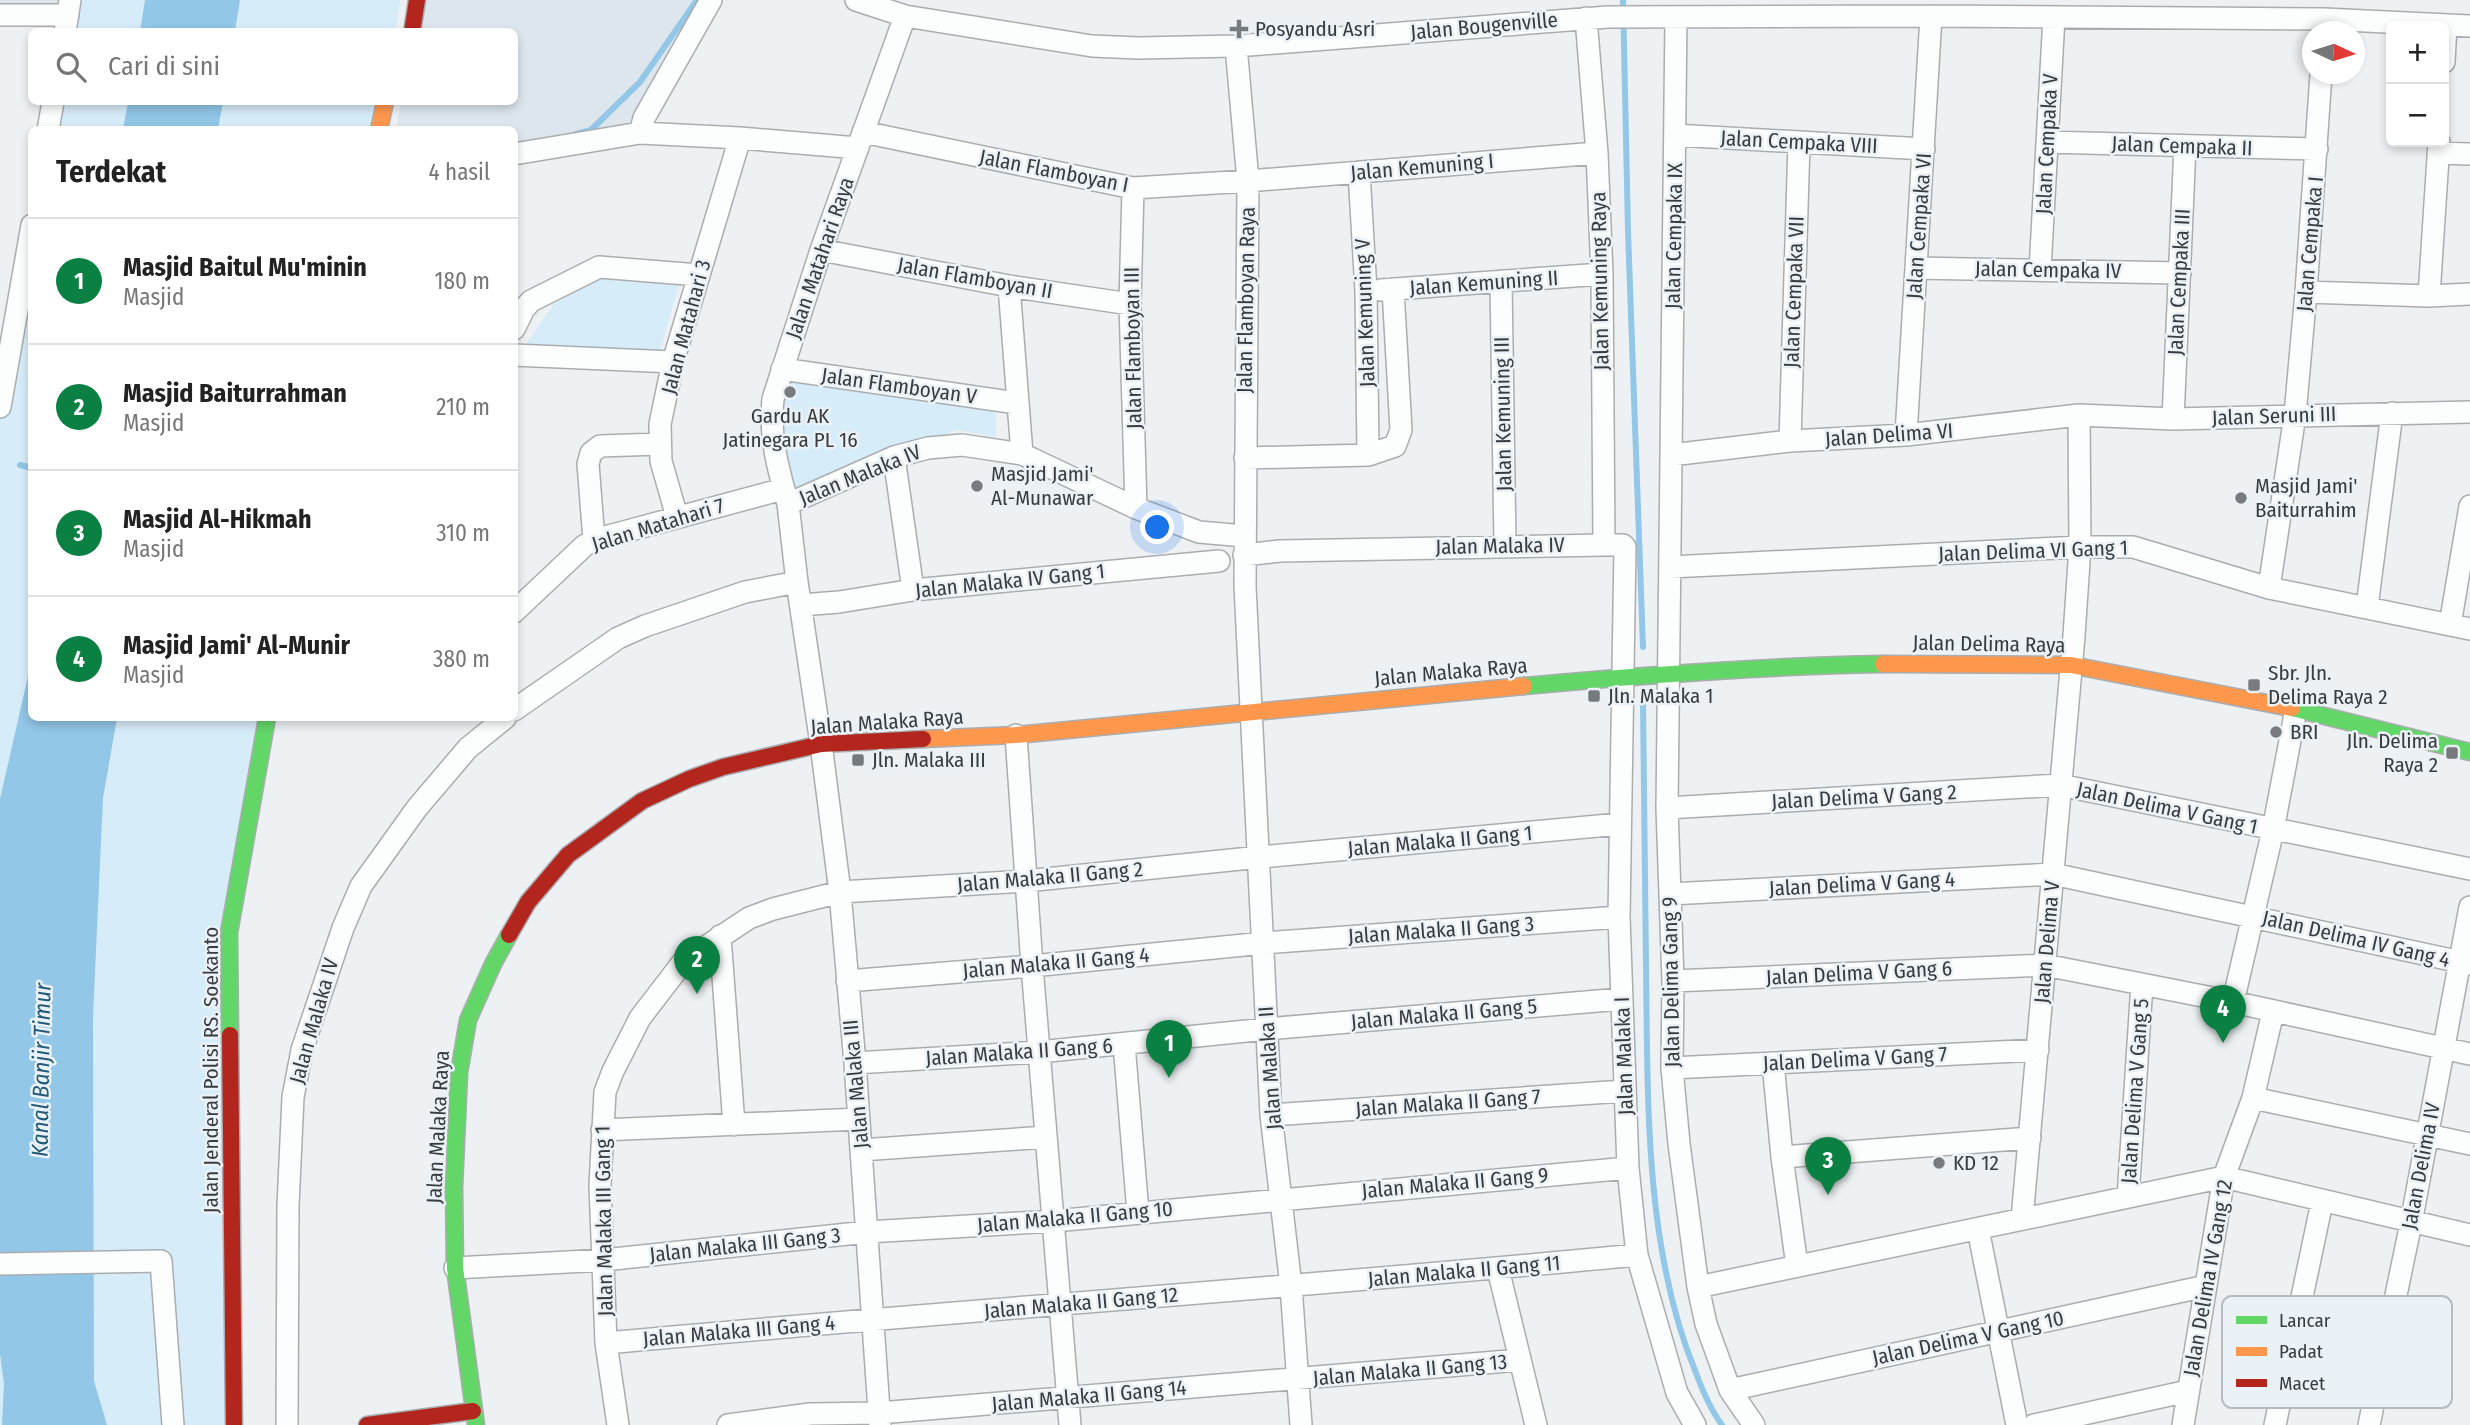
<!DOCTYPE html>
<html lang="id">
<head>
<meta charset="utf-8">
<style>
	:root { --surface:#fff; --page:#f6f6f6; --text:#222; --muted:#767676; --line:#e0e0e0; --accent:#0b8043 }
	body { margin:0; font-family:"Fira Sans Condensed",sans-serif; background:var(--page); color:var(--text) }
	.controls { position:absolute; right:21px; top:21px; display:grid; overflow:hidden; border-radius:10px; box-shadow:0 4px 10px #0003 }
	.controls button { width:63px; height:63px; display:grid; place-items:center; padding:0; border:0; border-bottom:2px solid var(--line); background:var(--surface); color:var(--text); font:35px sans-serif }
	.compass { position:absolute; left:2302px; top:21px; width:63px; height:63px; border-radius:50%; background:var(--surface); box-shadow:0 4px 10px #0003; rotate:94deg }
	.you { position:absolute; left:1158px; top:528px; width:24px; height:24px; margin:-18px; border:5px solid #fff; border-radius:50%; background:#1a73e8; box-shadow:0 0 0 10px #1a73e833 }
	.badge { display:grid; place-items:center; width:46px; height:46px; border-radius:50%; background:var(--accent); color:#fff; font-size:23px; font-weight:700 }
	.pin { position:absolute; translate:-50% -58px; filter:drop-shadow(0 2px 4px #0008) }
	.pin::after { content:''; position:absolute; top:37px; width:24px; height:21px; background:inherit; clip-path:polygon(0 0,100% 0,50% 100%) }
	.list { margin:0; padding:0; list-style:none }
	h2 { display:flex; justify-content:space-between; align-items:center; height:91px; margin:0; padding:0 28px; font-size:30px }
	h2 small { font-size:23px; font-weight:400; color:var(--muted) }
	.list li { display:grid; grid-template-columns:46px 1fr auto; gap:21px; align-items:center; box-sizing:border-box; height:126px; padding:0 28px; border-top:2px solid var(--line) }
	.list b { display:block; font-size:26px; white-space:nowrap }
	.list p { margin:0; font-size:23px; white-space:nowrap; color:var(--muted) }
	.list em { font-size:23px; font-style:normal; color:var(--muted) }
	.icon { flex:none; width:38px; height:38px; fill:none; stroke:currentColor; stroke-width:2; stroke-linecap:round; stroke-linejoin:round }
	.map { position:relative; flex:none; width:2470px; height:1425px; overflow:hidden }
	.search { position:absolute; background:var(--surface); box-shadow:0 4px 10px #0003; left:28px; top:28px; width:490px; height:77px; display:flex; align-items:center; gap:18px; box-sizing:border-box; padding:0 24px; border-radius:10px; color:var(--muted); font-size:26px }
	.panel { position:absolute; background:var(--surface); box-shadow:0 4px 10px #0003; left:28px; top:126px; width:490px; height:595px; border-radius:10px }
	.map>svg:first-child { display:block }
	.built { fill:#dce6ec }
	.green { fill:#d7ecf9 }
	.water { fill:#92c7e7 }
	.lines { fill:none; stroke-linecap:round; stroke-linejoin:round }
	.stream { stroke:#92c7e7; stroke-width:6 }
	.street-casing { stroke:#aaadaf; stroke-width:24 }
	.fast-casing { stroke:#aaadaf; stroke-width:19 }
	.slow-casing { stroke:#aaadaf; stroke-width:19 }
	.jam-casing { stroke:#aaadaf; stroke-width:19 }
	.street { stroke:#fcfdfd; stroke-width:21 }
	.fast { stroke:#63d668; stroke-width:16 }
	.slow { stroke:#ff974d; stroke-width:16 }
	.jam { stroke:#b3261e; stroke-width:16 }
	.poi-dot { fill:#787b7e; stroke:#ebf2f7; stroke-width:2.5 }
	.labels { text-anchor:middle; stroke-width:5; stroke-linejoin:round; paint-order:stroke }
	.street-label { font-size:21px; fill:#393c3e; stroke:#ebf2f7 }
	.poi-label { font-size:21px; fill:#393c3e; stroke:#ebf2f7; text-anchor:start }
	.water-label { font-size:23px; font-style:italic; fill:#215a79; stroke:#ebf2f7 }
	.key { fill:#ebf2f7; stroke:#b6bbc0; stroke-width:2 }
	.key-label { font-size:19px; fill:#393c3e }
</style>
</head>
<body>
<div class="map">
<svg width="2470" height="1425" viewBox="0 0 2470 1425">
	<rect width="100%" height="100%" fill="#eef1f4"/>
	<path class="built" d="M 0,0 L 70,0 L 68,15 L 0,17 Z
		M 417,0 L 711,0 L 640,128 L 515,154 L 514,130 L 396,130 L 401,102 L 514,102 L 514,32 L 412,31 Z"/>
	<path class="green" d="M 70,0 L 400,0 L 396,31 L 65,32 Z
		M 53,102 L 385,102 L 379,129 L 48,130 Z
		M 31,225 L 32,718 L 267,718 L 236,885 L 234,1425 L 0,1425 L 0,407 Z
		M 599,278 L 679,285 L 660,351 L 523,348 L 554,304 Z
		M 786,378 L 996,408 L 996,437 L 957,430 L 792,491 L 778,398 Z"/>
	<path class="water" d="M 145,0 L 240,0 L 235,31 L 140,31 Z
		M 128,102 L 223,102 L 218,129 L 123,129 Z
		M 31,663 L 32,718 L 117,718 L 103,798 L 93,1017 L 94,1381 L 107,1425 L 2,1425 L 4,1384 L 0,1354 L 0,799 Z"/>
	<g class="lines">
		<path class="stream" d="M 1623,0 L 1628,231 L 1643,647
			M 576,134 L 591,130 L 640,82 L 697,0
			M 20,465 L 32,468
			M 1643,702 C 1644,790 1645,878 1646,966 C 1648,1100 1644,1248 1696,1373 C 1703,1392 1710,1409 1722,1425"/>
		<defs>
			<path id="street" d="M 856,0 L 905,16 L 1092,46 L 1138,48 L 1236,46 L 1608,17 L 1931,16 L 2324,19 L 2470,26
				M 0,15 L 68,15
				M 1676,17 L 1667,808 L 1673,981 L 1672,1068 L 1679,1144 L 1698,1287 L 1706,1324 L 1730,1390 L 1754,1425
				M 1586,18 L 1597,153 L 1602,274 L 1604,545
				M 65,32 L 70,0
				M 1236,46 L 1248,181 L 1245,586 L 1271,1115 L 1291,1286 L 1301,1425
				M 2444,62 L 2446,25
				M 48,130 L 53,102
				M 863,132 L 1133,188 L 1248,181 L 1597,153
				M 640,133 L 644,118 L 711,0
				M 1675,135 L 1924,149
				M 2047,142 L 2317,149
				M 2439,153 L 2470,154
				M 514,154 L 640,133 L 740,138 L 858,148
				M 1359,172 L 1366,291 L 1368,455
				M 1133,188 L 1130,304 L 1136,508
				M 821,250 L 1009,286 L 1130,304
				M 1916,268 L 2180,273
				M 2040,270 L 2054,17
				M 1501,281 L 1505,547
				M 1009,286 L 1022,454
				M 1381,290 L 1602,274
				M 2306,292 L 2429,296 L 2470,294
				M 2429,296 L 2439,142
				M 514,329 L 524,309 L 531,301 L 599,267 L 699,275
				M 514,355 L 673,362
				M 782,369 L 1017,403
				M 0,407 L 32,225
				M 2173,419 L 2185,146
				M 1906,435 L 1931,16
				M 1790,441 L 1799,142
				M 1671,455 L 1790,441 L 1906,435 L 2079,415 L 2173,419 L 2470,412
				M 894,457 L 913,590
				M 1245,458 L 1368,455 L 1395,446 L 1401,430 L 1393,289
				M 788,504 C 778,469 769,436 773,399 L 821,250 L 905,16
				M 677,517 L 661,461 L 660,424 L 673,362 L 740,138
				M 594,540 L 588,464 L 591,453 L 600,446 L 659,444
				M 1244,555 L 1280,551 L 1604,545 L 1623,545 L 1625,547 L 1619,917 L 1628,1168 L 1637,1255 L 1677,1393 L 1695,1425
				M 1670,567 L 2080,547 L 2133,547 L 2269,588 L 2470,629
				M 797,582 L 821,744 L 840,892 L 855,1063 L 880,1425
				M 2269,588 L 2295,415 L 2306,292 L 2321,74
				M 801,605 L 839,602 L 913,590 L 1219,561
				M 2367,607 L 2392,413
				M 514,612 L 584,546 L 594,540 L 783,489
				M 2450,625 L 2470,506
				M 514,710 L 618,638 L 645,626 L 745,592 L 797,582 L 788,504 L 894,457 L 928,448 L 962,445 L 1022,454 L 1136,508 L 1199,532 L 1245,536
				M 1016,735 L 1032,966 L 1070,1425
				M 1667,808 L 2060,785 L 2470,869
				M 1670,894 L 2053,874 L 2470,964
				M 720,936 L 734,1125
				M 847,981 L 1032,966 L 1264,943 L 1619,917
				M 1673,981 L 2045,965 L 2233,1002 L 2470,1054
				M 2233,1002 L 2273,830 L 2296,709
				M 1124,1044 L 1138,1213
				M 855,1063 L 1039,1052 L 1266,1029 L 1621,999
				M 1773,1063 L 1782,1157 L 1797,1266
				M 1672,1068 L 2038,1050
				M 2253,1098 L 2470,1144
				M 1271,1115 L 1624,1091
				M 602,1130 L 859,1119
				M 861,1150 L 1046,1137
				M 1782,1157 L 2030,1138
				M 2128,1197 L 2142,984
				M 2022,1219 L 2074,636 L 2080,547 L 2079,415
				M 1978,1229 L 2017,1425
				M 0,1264 L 161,1261 L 173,1425
				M 455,1268 L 604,1260 L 867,1232 L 1054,1221 L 1628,1168
				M 1498,1269 L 1536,1425
				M 1698,1287 L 2224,1177 L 2470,1235
				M 606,1343 C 949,1311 1293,1288 1637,1255
				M 1730,1390 L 2206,1286
				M 287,1425 L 288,1206 L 293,1097 L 302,1050 L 343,928 L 361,886 L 417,808 L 468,748 L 505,718
				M 618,1425 L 606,1343 L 600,1185 L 605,1092 L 613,1071 L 640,1018 L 683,962 L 749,918 L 773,909 L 840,892 L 1026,881 L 1260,857 L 1620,824
				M 728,1425 L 810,1414 L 879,1413 L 1520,1360
				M 2034,1425 L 2188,1391
				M 2183,1425 L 2224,1177 L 2253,1098 L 2273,1012
				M 2275,1425 L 2322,1202
				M 2369,1425 L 2411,1223 L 2470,907"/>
			<path id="fast" d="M 1524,686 C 1644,675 1763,666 1883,664
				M 2292,708 L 2470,752
				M 230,1035 L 229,933 L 267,718
				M 476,1425 L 455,1268 L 454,1187 L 459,1073 L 468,1020 L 493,964 L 509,935"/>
			<path id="slow" d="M 379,130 L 385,102
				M 1883,664 L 2071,665 L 2292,708
				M 923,739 L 1016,735 L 1524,686"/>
			<path id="jam" d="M 412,32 L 417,0
				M 509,935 L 528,902 L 568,855 L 642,801 L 689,779 L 723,767 L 821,744 L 923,739
				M 230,1035 L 234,1425
				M 367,1425 L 473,1411"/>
		</defs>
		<use href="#street" class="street-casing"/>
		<use href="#fast" class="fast-casing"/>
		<use href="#slow" class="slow-casing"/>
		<use href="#jam" class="jam-casing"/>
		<use href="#street" class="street"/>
		<use href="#fast" class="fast"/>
		<use href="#slow" class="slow"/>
		<use href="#jam" class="jam"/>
	</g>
	<g class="poi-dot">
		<path d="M1235.5 18.5h7v7h7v7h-7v7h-7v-7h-7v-7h7z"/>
		<circle cx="790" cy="392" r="7"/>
		<circle cx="977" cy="486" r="7"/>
		<circle cx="2241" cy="498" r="7"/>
		<rect x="2247" y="678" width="14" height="14" rx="3.5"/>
		<rect x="1587" y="689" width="14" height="14" rx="3.5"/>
		<circle cx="2276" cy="732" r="7"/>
		<rect x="2445" y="746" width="14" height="14" rx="3.5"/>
		<rect x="851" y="753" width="14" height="14" rx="3.5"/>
		<circle cx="1939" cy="1163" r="7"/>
	</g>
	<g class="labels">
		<g class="street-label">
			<text transform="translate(1484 26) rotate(-5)" y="7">Jalan Bougenville</text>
			<text transform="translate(1799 142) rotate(3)" y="7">Jalan Cempaka VIII</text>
			<text transform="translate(2047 144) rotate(-87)" y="7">Jalan Cempaka V</text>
			<text transform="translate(2182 146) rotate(2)" y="7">Jalan Cempaka II</text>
			<text transform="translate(1422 167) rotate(-5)" y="7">Jalan Kemuning I</text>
			<text transform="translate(1054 171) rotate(11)" y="7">Jalan Flamboyan I</text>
			<text transform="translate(1919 226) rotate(-86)" y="7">Jalan Cempaka VI</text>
			<text transform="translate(1674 236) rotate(-89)" y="7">Jalan Cempaka IX</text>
			<text transform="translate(2310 244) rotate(-85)" y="7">Jalan Cempaka I</text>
			<text transform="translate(820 258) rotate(-71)" y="7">Jalan Matahari Raya</text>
			<text transform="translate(2048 270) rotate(1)" y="7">Jalan Cempaka IV</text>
			<text transform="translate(975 278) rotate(10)" y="7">Jalan Flamboyan II</text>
			<text transform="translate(1600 281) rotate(-91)" y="7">Jalan Kemuning Raya</text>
			<text transform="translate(2179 282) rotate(-87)" y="7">Jalan Cempaka III</text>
			<text transform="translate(1484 283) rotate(-4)" y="7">Jalan Kemuning II</text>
			<text transform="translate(1794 292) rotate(-88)" y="7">Jalan Cempaka VII</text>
			<text transform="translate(1246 300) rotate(-89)" y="7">Jalan Flamboyan Raya</text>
			<text transform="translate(1365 313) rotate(-92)" y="7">Jalan Kemuning V</text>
			<text transform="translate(686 327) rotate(-75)" y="7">Jalan Matahari 3</text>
			<text transform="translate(1133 348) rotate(-91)" y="7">Jalan Flamboyan III</text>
			<text transform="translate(899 386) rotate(8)" y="7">Jalan Flamboyan V</text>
			<text transform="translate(1503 414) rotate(-91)" y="7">Jalan Kemuning III</text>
			<text transform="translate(2274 416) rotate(-2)" y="7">Jalan Seruni III</text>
			<text transform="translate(1889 435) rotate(-4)" y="7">Jalan Delima VI</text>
			<text transform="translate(860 475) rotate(-22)" y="7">Jalan Malaka IV</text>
			<text transform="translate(658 525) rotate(-17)" y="7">Jalan Matahari 7</text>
			<text transform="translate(1500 546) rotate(-1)" y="7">Jalan Malaka IV</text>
			<text transform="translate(2033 551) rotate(-2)" y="7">Jalan Delima VI Gang 1</text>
			<text transform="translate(1010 581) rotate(-6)" y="7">Jalan Malaka IV Gang 1</text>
			<text transform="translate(1989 644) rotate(1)" y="7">Jalan Delima Raya</text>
			<text transform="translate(1451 672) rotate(-5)" y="7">Jalan Malaka Raya</text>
			<text transform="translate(887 722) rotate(-4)" y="7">Jalan Malaka Raya</text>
			<text transform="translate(1864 797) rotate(-3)" y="7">Jalan Delima V Gang 2</text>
			<text transform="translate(2167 808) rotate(12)" y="7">Jalan Delima V Gang 1</text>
			<text transform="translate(1440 841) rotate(-5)" y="7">Jalan Malaka II Gang 1</text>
			<text transform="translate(1050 877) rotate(-5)" y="7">Jalan Malaka II Gang 2</text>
			<text transform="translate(1862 884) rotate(-3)" y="7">Jalan Delima V Gang 4</text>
			<text transform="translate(1441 930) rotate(-4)" y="7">Jalan Malaka II Gang 3</text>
			<text transform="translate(2356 939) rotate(13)" y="7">Jalan Delima IV Gang 4</text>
			<text transform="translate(2047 942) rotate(-85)" y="7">Jalan Delima V</text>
			<text transform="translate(1056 963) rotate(-5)" y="7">Jalan Malaka II Gang 4</text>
			<text transform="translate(1859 973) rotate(-3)" y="7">Jalan Delima V Gang 6</text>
			<text transform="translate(1671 982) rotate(-91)" y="7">Jalan Delima Gang 9</text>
			<text transform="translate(1444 1014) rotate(-5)" y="7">Jalan Malaka II Gang 5</text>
			<text transform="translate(314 1021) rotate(-74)" y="7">Jalan Malaka IV</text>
			<text transform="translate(1019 1052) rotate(-4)" y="7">Jalan Malaka II Gang 6</text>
			<text transform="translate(1624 1056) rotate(-92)" y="7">Jalan Malaka I</text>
			<text transform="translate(1855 1059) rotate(-3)" y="7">Jalan Delima V Gang 7</text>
			<text transform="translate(1270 1068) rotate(-94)" y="7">Jalan Malaka II</text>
			<text transform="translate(211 1070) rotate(-90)" y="7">Jalan Jenderal Polisi RS. Soekanto</text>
			<text transform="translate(856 1084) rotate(-95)" y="7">Jalan Malaka III</text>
			<text transform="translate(2135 1091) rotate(-86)" y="7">Jalan Delima V Gang 5</text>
			<text transform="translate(1448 1103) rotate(-4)" y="7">Jalan Malaka II Gang 7</text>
			<text transform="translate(438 1127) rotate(-87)" y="7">Jalan Malaka Raya</text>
			<text transform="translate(2421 1166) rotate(-79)" y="7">Jalan Delima IV</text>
			<text transform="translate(1455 1183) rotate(-5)" y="7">Jalan Malaka II Gang 9</text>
			<text transform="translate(1075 1217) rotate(-5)" y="7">Jalan Malaka II Gang 10</text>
			<text transform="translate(604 1221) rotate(-91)" y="7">Jalan Malaka III Gang 1</text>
			<text transform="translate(745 1245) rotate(-6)" y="7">Jalan Malaka III Gang 3</text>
			<text transform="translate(1464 1271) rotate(-5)" y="7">Jalan Malaka II Gang 11</text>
			<text transform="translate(2208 1278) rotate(-80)" y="7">Jalan Delima IV Gang 12</text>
			<text transform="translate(1081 1303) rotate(-5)" y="7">Jalan Malaka II Gang 12</text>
			<text transform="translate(739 1331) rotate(-5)" y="7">Jalan Malaka III Gang 4</text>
			<text transform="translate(1968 1338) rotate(-12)" y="7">Jalan Delima V Gang 10</text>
			<text transform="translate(1410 1370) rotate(-5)" y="7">Jalan Malaka II Gang 13</text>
			<text transform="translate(1089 1396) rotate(-5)" y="7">Jalan Malaka II Gang 14</text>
		</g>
		<g class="poi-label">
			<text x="1255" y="36">Posyandu Asri</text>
			<text x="790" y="423" text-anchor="middle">Gardu AK<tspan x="790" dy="24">Jatinegara PL 16</tspan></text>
			<text x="991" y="481">Masjid Jami'<tspan x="991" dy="24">Al-Munawar</tspan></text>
			<text x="2255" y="493">Masjid Jami'<tspan x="2255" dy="24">Baiturrahim</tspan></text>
			<text x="2268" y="680">Sbr. Jln.<tspan x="2268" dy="24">Delima Raya 2</tspan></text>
			<text x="1608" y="703">Jln. Malaka 1</text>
			<text x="2290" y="739">BRI</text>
			<text x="2438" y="748" text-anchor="end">Jln. Delima<tspan x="2438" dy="24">Raya 2</tspan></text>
			<text x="872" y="767">Jln. Malaka III</text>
			<text x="1953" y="1170">KD 12</text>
		</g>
		<g class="water-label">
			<text transform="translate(41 1070) rotate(-89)" y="8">Kanal Banjir Timur</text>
		</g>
	</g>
	<rect x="2222" y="1296" width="230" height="112" rx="10" class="key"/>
	<rect x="2236" y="1316" width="31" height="8" fill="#63d668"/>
	<rect x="2236" y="1347" width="31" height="9" fill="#ff974d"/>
	<rect x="2236" y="1379" width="31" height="8" fill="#b3261e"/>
	<g class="key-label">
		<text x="2279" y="1327">Lancar</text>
		<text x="2279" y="1358">Padat</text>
		<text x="2279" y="1390">Macet</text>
	</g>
</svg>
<div class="controls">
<button>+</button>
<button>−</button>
</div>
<svg class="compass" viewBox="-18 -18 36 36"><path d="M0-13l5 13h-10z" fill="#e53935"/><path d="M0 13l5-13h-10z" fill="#767676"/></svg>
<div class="you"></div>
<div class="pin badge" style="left:1169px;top:1078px">1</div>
<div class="pin badge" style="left:697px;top:994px">2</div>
<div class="pin badge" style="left:1828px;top:1195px">3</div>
<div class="pin badge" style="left:2223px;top:1043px">4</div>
<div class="search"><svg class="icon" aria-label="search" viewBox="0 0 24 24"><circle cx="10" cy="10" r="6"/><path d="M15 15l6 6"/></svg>Cari di sini</div>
<section class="panel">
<h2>Terdekat<small>4 hasil</small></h2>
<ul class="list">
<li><span class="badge">1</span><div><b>Masjid Baitul Mu'minin</b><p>Masjid</p></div><em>180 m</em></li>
<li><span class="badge">2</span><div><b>Masjid Baiturrahman</b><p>Masjid</p></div><em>210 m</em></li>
<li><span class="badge">3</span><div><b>Masjid Al-Hikmah</b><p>Masjid</p></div><em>310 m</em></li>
<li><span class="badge">4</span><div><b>Masjid Jami' Al-Munir</b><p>Masjid</p></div><em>380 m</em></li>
</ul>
</section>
</div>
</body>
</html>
